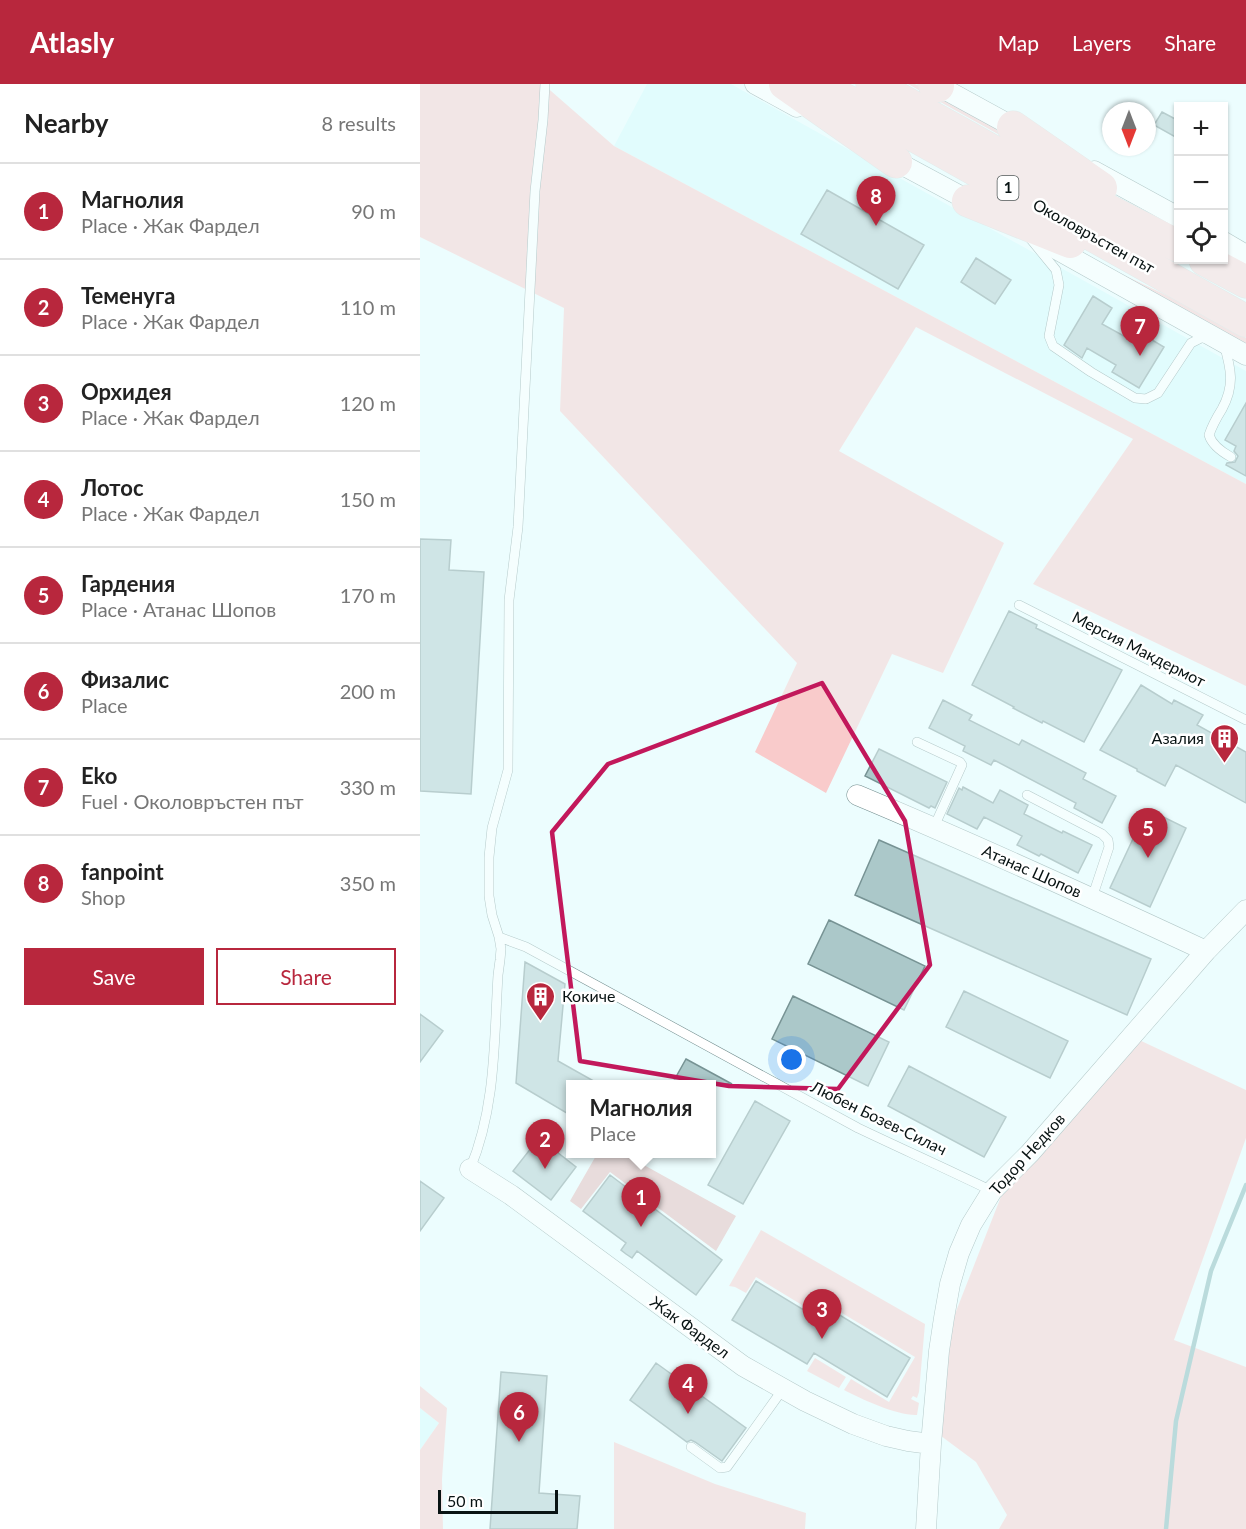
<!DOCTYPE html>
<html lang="en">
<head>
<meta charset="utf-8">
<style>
	:root { --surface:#fff; --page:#f2f2f2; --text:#222; --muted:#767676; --line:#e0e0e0; --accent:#b8273d }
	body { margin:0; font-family:Lato,sans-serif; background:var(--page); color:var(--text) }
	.controls { position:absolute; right:18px; top:18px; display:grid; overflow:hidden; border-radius:0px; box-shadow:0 2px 4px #0004 }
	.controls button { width:54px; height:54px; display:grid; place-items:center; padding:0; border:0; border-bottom:2px solid var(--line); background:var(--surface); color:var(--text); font:30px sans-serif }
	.compass { position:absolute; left:682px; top:18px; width:54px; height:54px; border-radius:50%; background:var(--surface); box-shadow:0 2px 4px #0004; rotate:180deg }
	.scale { position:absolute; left:18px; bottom:15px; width:120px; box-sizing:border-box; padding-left:6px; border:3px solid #081313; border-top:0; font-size:16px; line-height:21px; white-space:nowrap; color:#081313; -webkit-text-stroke:4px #fff; paint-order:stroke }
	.you { position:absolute; left:372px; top:976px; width:21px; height:21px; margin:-15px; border:4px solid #fff; border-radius:50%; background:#1a73e8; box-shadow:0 0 0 9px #1a73e833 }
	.badge { display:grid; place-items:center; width:39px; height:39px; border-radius:50%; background:var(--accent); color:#fff; font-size:20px; font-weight:700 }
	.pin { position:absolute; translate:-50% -50px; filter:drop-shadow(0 2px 3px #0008) }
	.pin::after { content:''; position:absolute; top:32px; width:21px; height:18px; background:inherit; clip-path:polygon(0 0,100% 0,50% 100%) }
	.popup { position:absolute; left:146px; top:996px; width:150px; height:78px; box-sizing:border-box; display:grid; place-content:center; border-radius:0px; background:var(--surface); filter:drop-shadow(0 2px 4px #0005); font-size:20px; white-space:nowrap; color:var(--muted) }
	.popup b { font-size:22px; color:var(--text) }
	.popup::after { content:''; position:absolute; left:50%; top:100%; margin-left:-12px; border:12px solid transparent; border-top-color:var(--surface) }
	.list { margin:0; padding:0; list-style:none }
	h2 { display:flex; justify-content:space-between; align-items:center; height:78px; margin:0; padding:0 24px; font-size:26px }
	h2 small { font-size:20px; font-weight:400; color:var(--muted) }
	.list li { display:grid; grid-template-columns:39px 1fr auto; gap:18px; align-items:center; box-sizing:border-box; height:96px; padding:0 24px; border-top:2px solid var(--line) }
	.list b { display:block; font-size:22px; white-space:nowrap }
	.list p { margin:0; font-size:20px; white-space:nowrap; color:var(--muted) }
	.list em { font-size:20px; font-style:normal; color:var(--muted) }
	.actions { display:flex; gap:12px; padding:18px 24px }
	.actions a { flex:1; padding:14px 0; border:2px solid var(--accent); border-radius:0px; text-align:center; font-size:21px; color:var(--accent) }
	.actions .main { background:var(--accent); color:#fff }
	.icon { flex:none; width:33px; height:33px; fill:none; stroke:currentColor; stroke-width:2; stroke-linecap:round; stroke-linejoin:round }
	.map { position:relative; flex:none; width:826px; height:1445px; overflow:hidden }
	header { display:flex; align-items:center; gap:36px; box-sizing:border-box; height:84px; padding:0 30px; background:var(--accent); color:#fff }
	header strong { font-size:28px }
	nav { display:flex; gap:33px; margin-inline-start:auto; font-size:21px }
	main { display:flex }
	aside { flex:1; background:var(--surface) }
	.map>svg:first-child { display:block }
	.built { fill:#d3fbfd }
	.green { fill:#f9cbcb }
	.forest { fill:#e3b3b3 }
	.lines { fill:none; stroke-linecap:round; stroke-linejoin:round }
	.stream { stroke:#7db2b4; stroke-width:4.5 }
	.building { fill:#abc8c9; stroke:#779394; stroke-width:1.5 }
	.service-casing { stroke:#718c8d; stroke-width:10 }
	.minor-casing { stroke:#718c8d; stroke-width:21 }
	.trunk-casing { stroke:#d7d9d9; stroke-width:33 }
	.service { stroke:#fff; stroke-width:9 }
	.minor { stroke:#fff; stroke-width:20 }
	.trunk { stroke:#fbd4d4; stroke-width:32 }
	.marked { fill:none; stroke:#c2185b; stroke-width:4.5; stroke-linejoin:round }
	.labels { text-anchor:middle; stroke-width:5; stroke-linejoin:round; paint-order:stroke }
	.shield { fill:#fff; stroke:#525a5a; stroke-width:1.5 }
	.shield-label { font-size:15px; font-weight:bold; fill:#081313 }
	.street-label { font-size:16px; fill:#081313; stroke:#fff }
	.poi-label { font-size:16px; fill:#081313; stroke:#fff; text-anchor:end }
</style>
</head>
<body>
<header>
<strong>Atlasly</strong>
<nav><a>Map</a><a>Layers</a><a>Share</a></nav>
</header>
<main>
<aside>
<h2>Nearby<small>8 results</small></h2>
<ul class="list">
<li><span class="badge">1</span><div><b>Магнолия</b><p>Place · Жак Фардел</p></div><em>90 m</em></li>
<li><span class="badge">2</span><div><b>Теменуга</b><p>Place · Жак Фардел</p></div><em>110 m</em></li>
<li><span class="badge">3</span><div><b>Орхидея</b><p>Place · Жак Фардел</p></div><em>120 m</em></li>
<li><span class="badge">4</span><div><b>Лотос</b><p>Place · Жак Фардел</p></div><em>150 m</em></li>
<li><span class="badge">5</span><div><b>Гардения</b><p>Place · Атанас Шопов</p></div><em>170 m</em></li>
<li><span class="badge">6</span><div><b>Физалис</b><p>Place</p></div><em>200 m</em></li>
<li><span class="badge">7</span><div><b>Eko</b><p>Fuel · Околовръстен път</p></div><em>330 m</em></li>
<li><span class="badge">8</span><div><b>fanpoint</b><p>Shop</p></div><em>350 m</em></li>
</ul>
<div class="actions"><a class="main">Save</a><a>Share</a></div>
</aside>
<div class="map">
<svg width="826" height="1445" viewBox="0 0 826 1445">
	<rect width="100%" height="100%" fill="#ecfdfe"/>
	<path class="built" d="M 227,0 L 311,0 L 826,287 L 826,400 L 194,62 Z
		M 0,1324 L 19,1339 L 0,1366 Z"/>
	<path class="green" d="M 0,0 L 123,0 L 194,62 L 826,400 L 826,602 L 613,500 L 713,355 L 496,243 L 419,367 L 584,459 L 523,589 L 472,570 L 406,709 L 335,668 L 377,579 L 140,327 L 144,224 L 0,153 Z
		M 488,0 L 495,0 L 528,15 L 601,56 L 646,88 Z
		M 689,184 L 763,219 L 826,254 L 826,261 Z
		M 717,955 L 826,1006 L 826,1054 L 754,1256 L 826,1283 L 826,1445 L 579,1445 L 587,1431 L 556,1378 L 517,1349 L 533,1235 L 582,1110 Z
		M 341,1146 L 505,1240 L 499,1308 L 497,1314 L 493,1312 L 491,1315 L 499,1319 L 497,1331 C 478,1332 441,1315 424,1306 L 431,1295 L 469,1318 L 495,1273 L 417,1226 L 410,1238 L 336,1193 L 326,1209 L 315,1203 L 309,1202 Z
		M 395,1274 L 426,1293 L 419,1304 L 387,1287 Z
		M 0,1302 L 27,1324 L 22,1395 L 23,1445 L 0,1445 L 0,1366 L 19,1339 L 0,1324 Z
		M 194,1358 L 295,1400 L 386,1429 L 385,1445 L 194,1445 Z"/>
	<path class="forest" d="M 177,1070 L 204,1070 L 316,1132 L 296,1167 L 190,1088 L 161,1125 L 150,1117 Z"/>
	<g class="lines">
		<path class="stream" d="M 746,1445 L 756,1337 L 791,1187 L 826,1101"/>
	</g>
	<path class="building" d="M 742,28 L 759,37 L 759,55 L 734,41 Z
		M 407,106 L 504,161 L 478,205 L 381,150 Z
		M 556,174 L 591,196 L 575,220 L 541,198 Z
		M 673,212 L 692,224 L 682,240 L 711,256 L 717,247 L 744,263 L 719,304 L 692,288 L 696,281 L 667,264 L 662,274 L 644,261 Z
		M 826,319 L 826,392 L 806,381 L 807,379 L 815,378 L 818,372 L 814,367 L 816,362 L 805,356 Z
		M 0,455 L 31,456 L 29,486 L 64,488 L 51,710 L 0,707 Z
		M 589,527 L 617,541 L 616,544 L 702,586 L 664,658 L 623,637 L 622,639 L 593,624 L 594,623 L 552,601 Z
		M 721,601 L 752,620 L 754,616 L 783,631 L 777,641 L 826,668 L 826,719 L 756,681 L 745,702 L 717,687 L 717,685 L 680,666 Z
		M 523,616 L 552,631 L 549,636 L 599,661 L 602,656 L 666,689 L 663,695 L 696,712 L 682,739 L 654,724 L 656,719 L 574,676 L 571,681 L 543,667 L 545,662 L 509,644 Z
		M 459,665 L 527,698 L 515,724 L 511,722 L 509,724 L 445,692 Z
		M 543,703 L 573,719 L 580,706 L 608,721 L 604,730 L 642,749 L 643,747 L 672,761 L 658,789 L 621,770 L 619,772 L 597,761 L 602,752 L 564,733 L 557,745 L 527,730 L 539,704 L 542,706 Z
		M 727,725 L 766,744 L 730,823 L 690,804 Z
		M 459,756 L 731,875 L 707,931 L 435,811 Z
		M 409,836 L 505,882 L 484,926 L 388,880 Z
		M 105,878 L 145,900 L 138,977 L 179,1000 L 150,1000 L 150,1031 L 96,999 Z
		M 544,907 L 648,957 L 630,994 L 526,943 Z
		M 373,912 L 469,958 L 448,1002 L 352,955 Z
		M 0,930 L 23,947 L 0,978 Z
		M 266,975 L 312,1000 L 252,1000 Z
		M 489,982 L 586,1033 L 564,1073 L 468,1022 Z
		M 335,1017 L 370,1037 L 323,1120 L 288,1101 Z
		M 119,1054 L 156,1083 L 131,1116 L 93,1087 Z
		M 190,1091 L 302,1176 L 276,1211 L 217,1167 L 212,1174 L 206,1170 L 201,1166 L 206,1159 L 163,1127 Z
		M 0,1097 L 24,1114 L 0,1147 Z
		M 336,1197 L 410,1242 L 418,1230 L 490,1274 L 467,1313 L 394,1269 L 387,1280 L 312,1236 Z
		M 236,1279 L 326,1344 L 302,1377 L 275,1358 L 271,1356 L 267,1358 L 210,1316 Z
		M 81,1288 L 127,1292 L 119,1409 L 160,1412 L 157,1445 L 70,1445 Z"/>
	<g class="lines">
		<defs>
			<path id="service" d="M 609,153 L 636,186 L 639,201 L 629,252 L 633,262 L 671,288 L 715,314 L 726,315 L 738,309 L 771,259 L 781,254 L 791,254
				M 804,260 C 811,285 815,301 802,325 C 797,333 792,342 789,351 C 792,361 802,368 811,373
				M 599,521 L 826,636
				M 497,658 L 540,678 L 542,681 L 514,743
				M 607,711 L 682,750 L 688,756 L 689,763 L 672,814
				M 79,853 L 106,863 L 438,1044 C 482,1065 527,1085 572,1107
				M 50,1085 C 76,1024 74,956 78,891 L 80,876 L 81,865 L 79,853 L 72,831 L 69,812 L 69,773 L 72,744 L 88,686 L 89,516 L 98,443 L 115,107 L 123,36 L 125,0
				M 271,1363 L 300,1384 L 307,1383 L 363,1305"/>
			<path id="minor" d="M 335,0 L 377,23
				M 515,0 L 601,47
				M 466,72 L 559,122
				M 674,87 L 758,133
				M 804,158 L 826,171
				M 629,161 L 826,271
				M 437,711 C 554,760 670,813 786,867
				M 50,1085 L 91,1111 L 323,1282 L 385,1317 L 433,1340 L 466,1352 L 488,1357 L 511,1360
				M 506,1445 L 511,1360 L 519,1267 L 524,1234 L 530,1200 L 539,1169 L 551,1141 L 572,1107 L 610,1069 L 786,867 L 826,826"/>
			<path id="trunk" d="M 365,0 L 476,78
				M 394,0 L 486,47 L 826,237
				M 452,0 L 578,70 L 758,162
				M 514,0 L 518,2
				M 593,43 L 681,104
				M 548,117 L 650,158
				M 785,176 L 826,198"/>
		</defs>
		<use href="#service" class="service-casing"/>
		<use href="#minor" class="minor-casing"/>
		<use href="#trunk" class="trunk-casing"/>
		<use href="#service" class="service"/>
		<use href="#minor" class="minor"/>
		<use href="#trunk" class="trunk"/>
	</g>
	<path d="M0 0H826V1445H0ZM 402,599 L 485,737 L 510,881 L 418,1005 L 309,1002 L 160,977 L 132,748 L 188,680 Z" fill="#ecfdfe" fill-opacity=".55" fill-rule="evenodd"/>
	<path class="marked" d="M 402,599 L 485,737 L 510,881 L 418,1005 L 309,1002 L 160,977 L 132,748 L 188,680 Z"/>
	<defs>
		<symbol id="building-pin" viewBox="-11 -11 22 30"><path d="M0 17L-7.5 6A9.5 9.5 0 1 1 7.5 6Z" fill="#b8273d" stroke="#fff"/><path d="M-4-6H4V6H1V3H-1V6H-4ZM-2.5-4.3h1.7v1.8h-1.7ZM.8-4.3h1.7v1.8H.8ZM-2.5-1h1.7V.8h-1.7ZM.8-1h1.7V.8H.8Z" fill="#fff"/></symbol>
	</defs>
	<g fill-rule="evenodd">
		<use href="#building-pin" x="788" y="638" width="33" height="45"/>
		<use href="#building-pin" x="104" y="896" width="33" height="45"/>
	</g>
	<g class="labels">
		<rect class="shield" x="577.5" y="92" width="21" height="24" rx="4.5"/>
		<g class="shield-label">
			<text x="588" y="109">1</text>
		</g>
		<g class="street-label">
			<text transform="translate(674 152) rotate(29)" y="6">Околовръстен път</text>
			<text transform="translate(719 565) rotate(27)" y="6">Мерсия Макдермот</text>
			<text transform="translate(612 787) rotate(24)" y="6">Атанас Шопов</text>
			<text transform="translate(459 1034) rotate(26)" y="6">Любен Бозев-Силач</text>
			<text transform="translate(607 1070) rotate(-48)" y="6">Тодор Недков</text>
			<text transform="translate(270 1243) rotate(36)" y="6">Жак Фардел</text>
		</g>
		<g class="poi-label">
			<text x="784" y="660">Азалия</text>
			<text x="142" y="918" text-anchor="start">Кокиче</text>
		</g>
	</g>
</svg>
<div class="controls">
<button>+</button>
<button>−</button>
<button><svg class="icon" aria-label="locate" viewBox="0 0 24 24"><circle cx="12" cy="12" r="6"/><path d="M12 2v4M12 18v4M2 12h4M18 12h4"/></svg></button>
</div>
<svg class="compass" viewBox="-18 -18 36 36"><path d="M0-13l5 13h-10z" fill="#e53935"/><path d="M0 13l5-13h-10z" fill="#767676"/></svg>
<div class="scale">50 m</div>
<div class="you"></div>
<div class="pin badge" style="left:221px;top:1143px">1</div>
<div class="popup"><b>Магнолия</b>Place</div>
<div class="pin badge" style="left:125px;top:1085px">2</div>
<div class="pin badge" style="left:402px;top:1255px">3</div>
<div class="pin badge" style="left:268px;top:1330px">4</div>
<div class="pin badge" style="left:728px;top:774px">5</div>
<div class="pin badge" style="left:99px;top:1358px">6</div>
<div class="pin badge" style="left:720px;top:272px">7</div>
<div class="pin badge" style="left:456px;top:142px">8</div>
</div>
</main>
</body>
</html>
